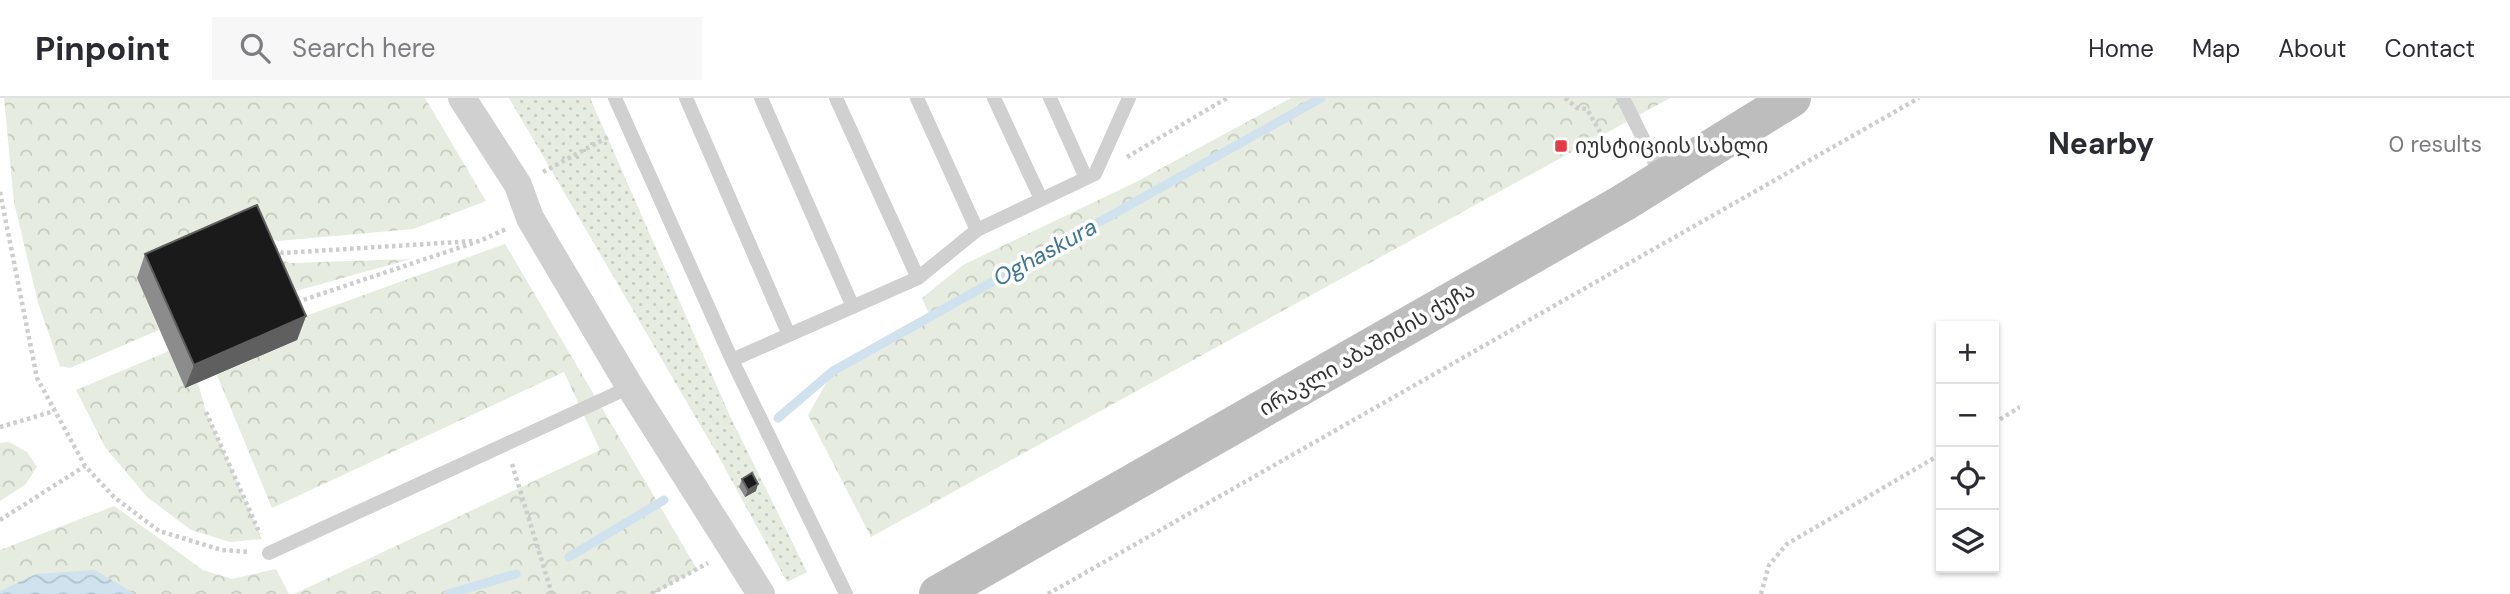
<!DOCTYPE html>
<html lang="en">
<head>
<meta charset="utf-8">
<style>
	:root { --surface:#fff; --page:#f7f7f7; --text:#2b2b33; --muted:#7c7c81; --line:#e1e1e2 }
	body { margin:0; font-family:"DM Sans","Noto Sans Georgian",sans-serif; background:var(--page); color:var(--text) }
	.controls { position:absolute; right:21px; bottom:21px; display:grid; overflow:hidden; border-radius:0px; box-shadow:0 2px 5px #0004 }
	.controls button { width:63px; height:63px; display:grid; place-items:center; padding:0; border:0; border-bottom:2px solid var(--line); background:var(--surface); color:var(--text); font:35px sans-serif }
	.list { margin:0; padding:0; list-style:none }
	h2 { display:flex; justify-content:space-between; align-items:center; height:91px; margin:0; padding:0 28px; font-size:30px }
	h2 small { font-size:23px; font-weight:400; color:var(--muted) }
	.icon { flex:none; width:38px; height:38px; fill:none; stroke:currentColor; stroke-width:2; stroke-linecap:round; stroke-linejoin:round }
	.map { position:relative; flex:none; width:2020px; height:496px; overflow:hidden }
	header { display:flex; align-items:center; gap:42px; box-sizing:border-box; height:98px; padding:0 35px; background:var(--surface); border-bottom:2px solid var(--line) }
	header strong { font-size:33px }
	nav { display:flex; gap:38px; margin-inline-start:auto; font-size:24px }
	.search { width:490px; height:63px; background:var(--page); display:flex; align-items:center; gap:18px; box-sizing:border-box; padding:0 24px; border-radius:0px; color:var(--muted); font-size:26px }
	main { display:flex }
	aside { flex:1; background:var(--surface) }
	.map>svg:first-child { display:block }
	.grass { fill:url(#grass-dots) }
	.forest { fill:url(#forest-crowns) }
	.water { fill:url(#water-waves) }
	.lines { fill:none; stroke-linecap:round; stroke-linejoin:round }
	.stream { stroke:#cfe2ee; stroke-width:9 }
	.path { stroke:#cdcdcd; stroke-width:4.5; stroke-dasharray:3.5 3.5; stroke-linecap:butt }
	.service { stroke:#d0d0d0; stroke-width:14 }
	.minor { stroke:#d0d0d0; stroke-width:28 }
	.secondary { stroke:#bdbdbd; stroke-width:38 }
	.wall { fill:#8c8c8c }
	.shaded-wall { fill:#5f5f5f }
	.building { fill:#1a1a1a; stroke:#5f5f5f; stroke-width:2 }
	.poi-dot { fill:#e63946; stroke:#fff; stroke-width:2.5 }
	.labels { text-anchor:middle; stroke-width:7; stroke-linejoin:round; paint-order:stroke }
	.poi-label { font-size:21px; fill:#333; stroke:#fff; text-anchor:start }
	.street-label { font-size:21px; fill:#333; stroke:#fff }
	.water-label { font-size:23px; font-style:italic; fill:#3f7597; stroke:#fff }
</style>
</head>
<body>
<header>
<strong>Pinpoint</strong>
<div class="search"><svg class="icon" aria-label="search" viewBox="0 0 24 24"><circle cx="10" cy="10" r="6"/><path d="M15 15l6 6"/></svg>Search here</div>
<nav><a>Home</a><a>Map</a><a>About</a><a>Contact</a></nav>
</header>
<main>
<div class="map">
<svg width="2020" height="496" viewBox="0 0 2020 496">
	<defs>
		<pattern id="grass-dots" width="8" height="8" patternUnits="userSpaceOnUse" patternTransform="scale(1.75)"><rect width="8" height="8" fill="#e6ecdf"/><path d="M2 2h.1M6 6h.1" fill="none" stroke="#c6cbc0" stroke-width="1.8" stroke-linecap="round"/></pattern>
		<pattern id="forest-crowns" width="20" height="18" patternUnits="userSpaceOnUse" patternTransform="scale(1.75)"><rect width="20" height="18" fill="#e6ecdf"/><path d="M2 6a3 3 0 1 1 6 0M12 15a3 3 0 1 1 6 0" fill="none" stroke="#c6cbc0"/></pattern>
		<pattern id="water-waves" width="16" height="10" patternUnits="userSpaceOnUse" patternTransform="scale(1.75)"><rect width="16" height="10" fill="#cfe2ee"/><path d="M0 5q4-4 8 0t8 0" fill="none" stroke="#b2c2cd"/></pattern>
	</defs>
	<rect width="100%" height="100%" fill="#fff"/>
	<path class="grass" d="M 509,0 L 590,0 L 730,318 L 807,474 L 787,484 L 720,361 Z"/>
	<path class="forest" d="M 4,0 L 425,0 L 486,103 L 413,131 L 278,143 L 248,131 L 137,180 L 159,232 L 70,270 L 60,268 L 38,205 L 14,104 Z
		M 1291,0 L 1670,0 L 871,439 L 808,317 L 833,273 L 930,218 L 922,200 L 963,167 L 1136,84 Z
		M 505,146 L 697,471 L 654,496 L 294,496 L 600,352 L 564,274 L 272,410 L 217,277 L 297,242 L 289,224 Z
		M 259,155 L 290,165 L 411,161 L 278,198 Z
		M 169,253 L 185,290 L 198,285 L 206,314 L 262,441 L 230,444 L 191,432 L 147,399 L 105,349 L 76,292 Z
		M 9,344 L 27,354 L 37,369 L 25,387 L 0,403 L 0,345 Z
		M 114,408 L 203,472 L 232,481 L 276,471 L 289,496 L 0,496 L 0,452 Z"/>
	<path class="water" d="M 95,472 L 135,496 L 0,496 L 0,493 L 36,476 Z"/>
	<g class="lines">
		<path class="stream" d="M 778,320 L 833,273 L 1321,0
			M 569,459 L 664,402
			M 448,496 L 516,476"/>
		<path class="path" d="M 1565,0 L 1577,10 L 1587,11 L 1600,34
			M 1127,59 L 1227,0
			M 543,74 L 610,38
			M 0,94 L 37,280 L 85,368 L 114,399 L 159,433 L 222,452 L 250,454
			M 274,151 L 283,155 L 474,143
			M 297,204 L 482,142 L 506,131
			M 206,314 L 260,436
			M 1994,325 L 2020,309
			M 0,329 L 54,313
			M 512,366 L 552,496
			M 0,422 L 85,368
			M 651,496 L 708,465
			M 1048,496 L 1919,0
			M 1761,496 L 1769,467 L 1787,446 L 1941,356"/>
		<path class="service" d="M 615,0 L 732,262 L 846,496
			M 686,0 L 789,237
			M 761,0 L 853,209
			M 836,0 L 918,180
			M 917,0 L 977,132
			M 994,0 L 1041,101
			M 1050,0 L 1086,80
			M 1623,0 L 1662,79
			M 732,262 L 918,180 L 977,132 L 1095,76 L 1129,0
			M 269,455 L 630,289"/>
		<path class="minor" d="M 462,0 L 518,87 L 530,120 L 630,289 L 761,496"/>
		<path class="secondary" d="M 938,496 L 1623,105 L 1792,0"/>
	</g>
	<path class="wall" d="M 145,156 L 306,218 L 297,242 L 185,290 L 137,180 Z
		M 742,381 L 756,393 L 745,399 L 739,389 Z"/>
	<path class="shaded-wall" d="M 306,218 L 297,242 L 185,290 L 194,267 Z
		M 758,386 L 756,393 L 745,399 L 748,392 Z"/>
	<path class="building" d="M 257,107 L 306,218 L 194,267 L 145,156 Z
		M 752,375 L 758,386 L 748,392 L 742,381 Z"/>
	<rect class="poi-dot" x="1554" y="41" width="14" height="14" rx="3.5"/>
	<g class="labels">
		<g class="poi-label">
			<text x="1575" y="55">იუსტიციის სახლი</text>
		</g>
		<g class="street-label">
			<text transform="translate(1367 251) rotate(-30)" y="7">ირაკლი აბაშიძის ქუჩა</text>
		</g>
		<g class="water-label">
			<text transform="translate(1045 154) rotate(-29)" y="8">Oghaskura</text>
		</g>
	</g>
</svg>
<div class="controls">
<button>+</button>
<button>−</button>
<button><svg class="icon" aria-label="locate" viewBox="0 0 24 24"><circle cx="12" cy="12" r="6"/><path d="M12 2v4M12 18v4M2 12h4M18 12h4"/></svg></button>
<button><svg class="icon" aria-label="layers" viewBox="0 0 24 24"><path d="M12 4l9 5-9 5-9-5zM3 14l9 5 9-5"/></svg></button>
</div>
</div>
<aside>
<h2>Nearby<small>0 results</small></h2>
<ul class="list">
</ul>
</aside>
</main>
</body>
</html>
